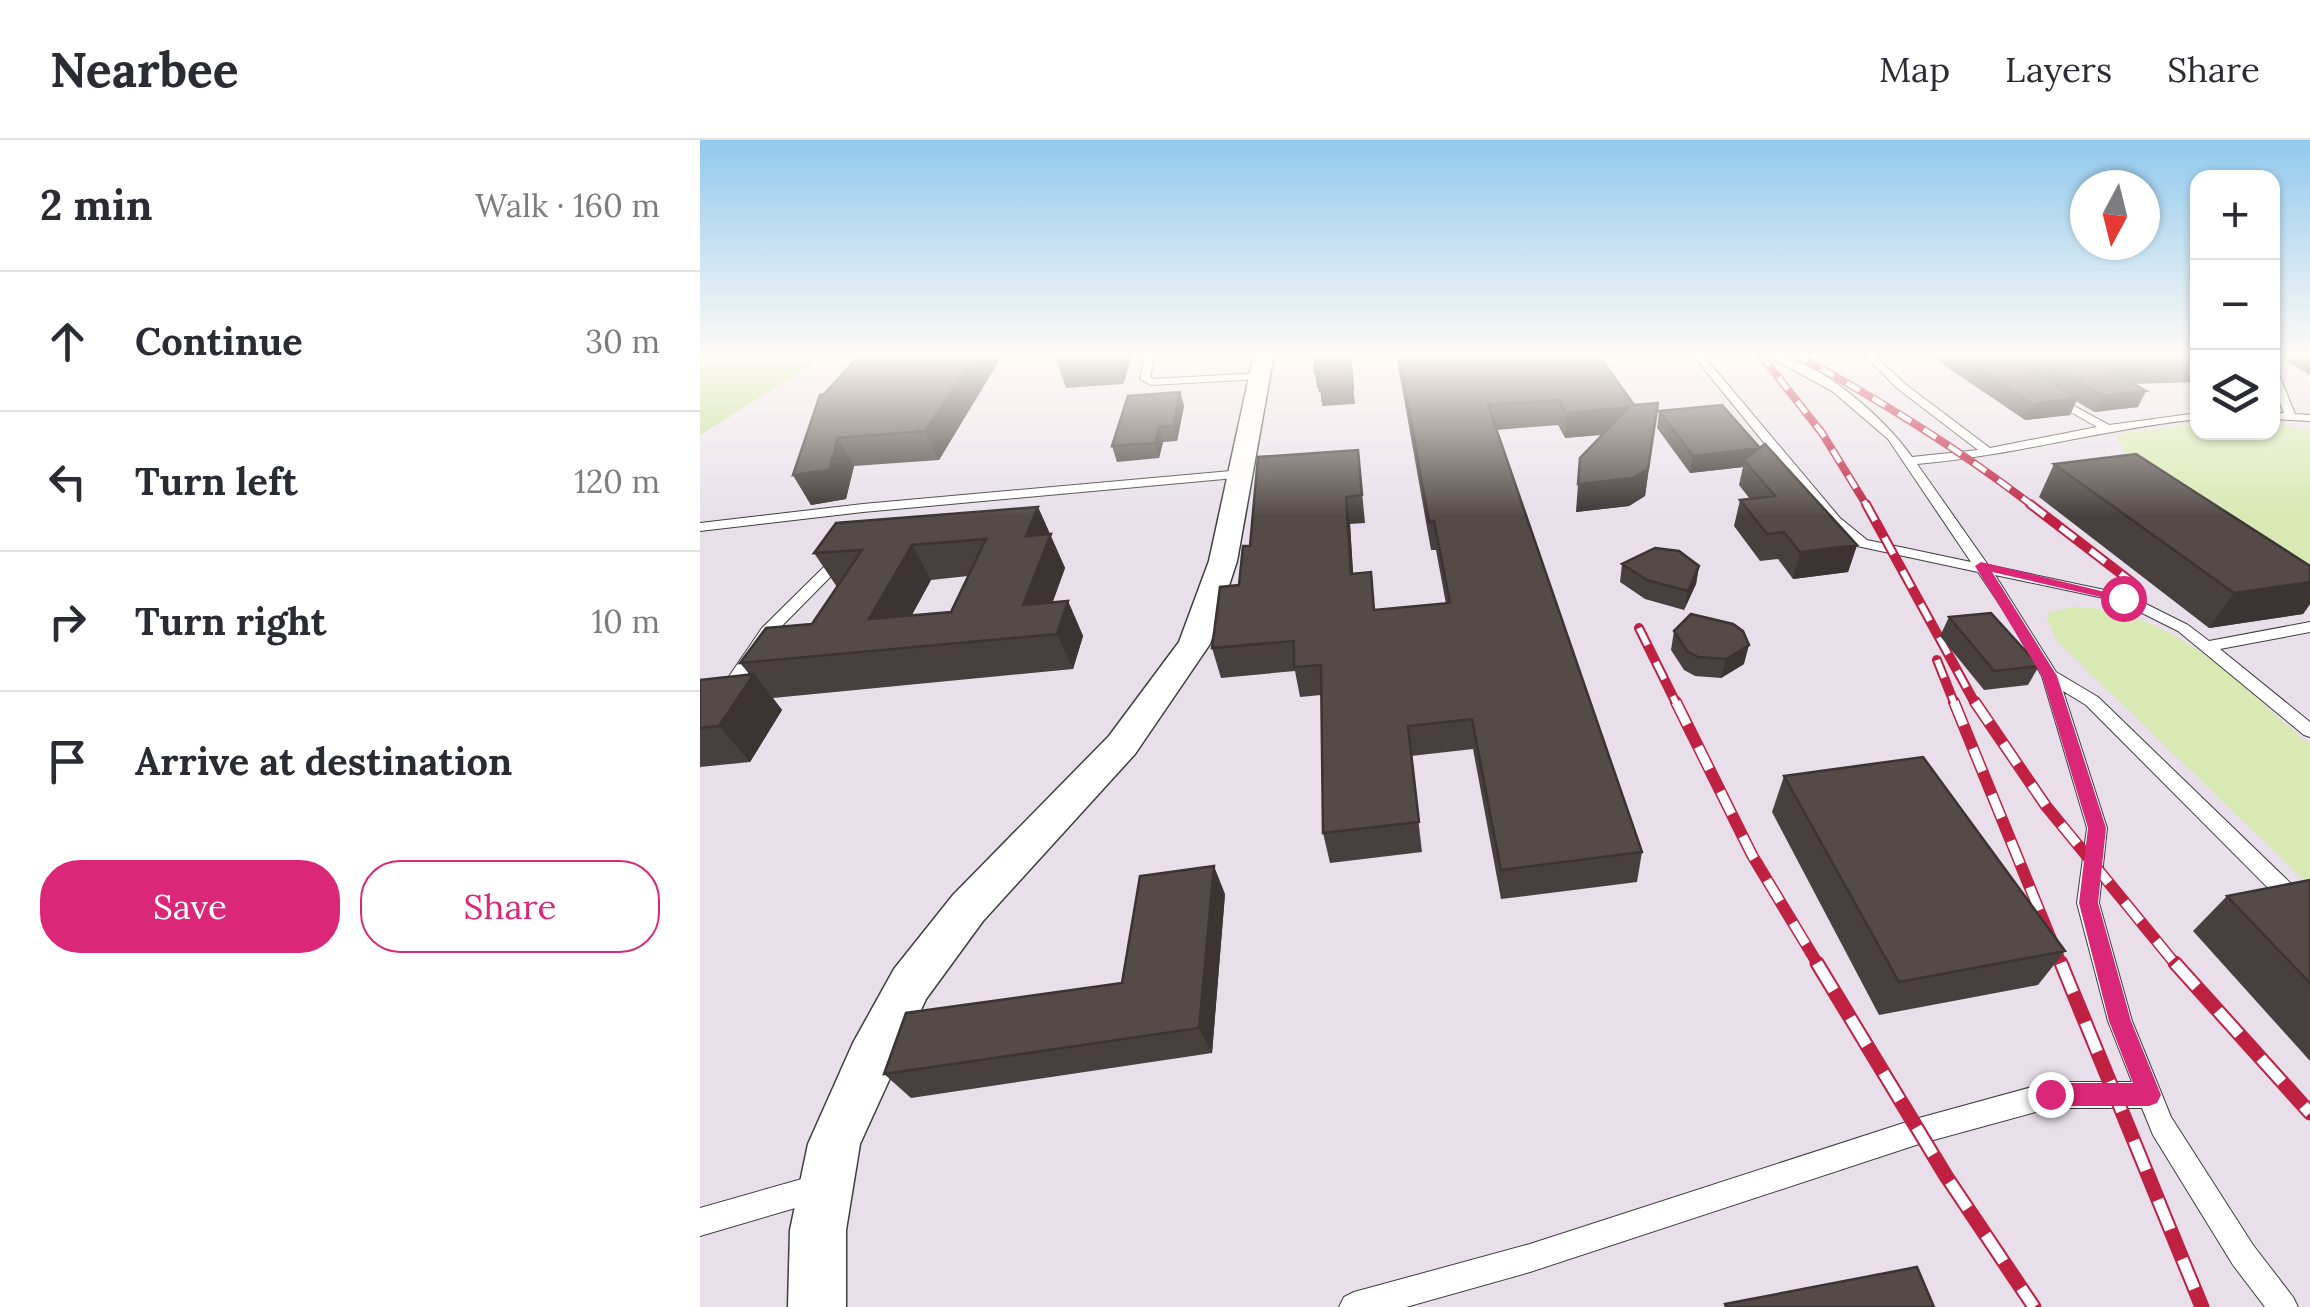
<!DOCTYPE html>
<html lang="en">
<head>
<meta charset="utf-8">
<style>
	:root { --surface:#fff; --page:#f7f7f7; --text:#2b2b33; --muted:#7c7c81; --line:#e1e1e2; --accent:#db2777 }
	body { margin:0; font-family:Lora,serif; background:var(--page); color:var(--text) }
	.controls { position:absolute; right:30px; top:30px; display:grid; overflow:hidden; border-radius:20px; box-shadow:0 2px 8px #0004 }
	.controls button { width:90px; height:90px; display:grid; place-items:center; padding:0; border:0; border-bottom:2px solid var(--line); background:var(--surface); color:var(--text); font:50px sans-serif }
	.compass { position:absolute; left:1370px; top:30px; width:90px; height:90px; border-radius:50%; background:var(--surface); box-shadow:0 2px 8px #0004; rotate:187deg }
	.stop { position:absolute; width:30px; height:30px; margin:-22px; border:8px solid #db2777; border-radius:50%; background:#fff }
	.stop.end { background:#db2777; border-color:#fff; box-shadow:0 2px 10px #0008 }
	.list { margin:0; padding:0; list-style:none }
	h2 { display:flex; justify-content:space-between; align-items:center; height:130px; margin:0; padding:0 40px; font-size:42px }
	h2 small { font-size:32px; font-weight:400; color:var(--muted) }
	.list li { display:grid; grid-template-columns:65px 1fr auto; gap:30px; align-items:center; box-sizing:border-box; height:140px; padding:0 40px; border-top:2px solid var(--line) }
	.list b { display:block; font-size:38px; white-space:nowrap }
	.list em { font-size:32px; font-style:normal; color:var(--muted) }
	.actions { display:flex; gap:20px; padding:30px 40px }
	.actions a { flex:1; padding:22px 0; border:2px solid var(--accent); border-radius:40px; text-align:center; font-size:35px; color:var(--accent) }
	.actions .main { background:var(--accent); color:#fff }
	.icon { flex:none; width:55px; height:55px; fill:none; stroke:currentColor; stroke-width:2; stroke-linecap:round; stroke-linejoin:round }
	.map { position:relative; flex:none; width:1610px; height:1167px; overflow:hidden }
	header { display:flex; align-items:center; gap:60px; box-sizing:border-box; height:140px; padding:0 50px; background:var(--surface); border-bottom:2px solid var(--line) }
	header strong { font-size:48px }
	nav { display:flex; gap:55px; margin-inline-start:auto; font-size:35px }
	main { display:flex }
	aside { flex:1; background:var(--surface) }
	.map>svg:first-child { display:block }
	.industrial { fill:#e8dfeb }
	.green { fill:#d8e9b4 }
	.forest { fill:#bfda93 }
	.lines { fill:none; stroke-linecap:round; stroke-linejoin:round }
	.service-casing { stroke:#3e3e3e; stroke-width:2 }
	.minor-casing { stroke:#3e3e3e; stroke-width:3 }
	.service { fill:#fff; fill-rule:evenodd }
	.minor { fill:#fff; fill-rule:evenodd }
	.rail-far3-casing { stroke:#be2142; stroke-width:8 }
	.rail-far2-casing { stroke:#be2142; stroke-width:10 }
	.rail-far1-casing { stroke:#be2142; stroke-width:12 }
	.rail-casing { stroke:#be2142; stroke-width:15 }
	.rail-far3 { stroke:#fff; stroke-width:5; stroke-dasharray:15; stroke-linecap:butt }
	.rail-far2 { stroke:#fff; stroke-width:6; stroke-dasharray:19; stroke-linecap:butt }
	.rail-far1 { stroke:#fff; stroke-width:9; stroke-dasharray:25; stroke-linecap:butt }
	.rail { stroke:#fff; stroke-width:11; stroke-dasharray:32; stroke-linecap:butt }
	.wall { fill:#48403e; fill-rule:evenodd }
	.shaded-wall { fill:#3b3432 }
	.building { fill:#544b48; stroke:#3b3432; stroke-width:2.5; fill-rule:evenodd }
	.route { fill:#db2777 }
</style>
</head>
<body>
<header>
<strong>Nearbee</strong>
<nav><a>Map</a><a>Layers</a><a>Share</a></nav>
</header>
<main>
<aside>
<h2>2 min<small>Walk · 160 m</small></h2>
<ul class="list">
<li><svg class="icon" aria-label="ahead" viewBox="0 0 24 24"><path d="M12 20V5M6 11l6-6 6 6"/></svg><div><b>Continue</b></div><em>30 m</em></li>
<li><svg class="icon" aria-label="left" viewBox="0 0 24 24"><path d="M17 20v-9H6M10 6l-5 5 5 5"/></svg><div><b>Turn left</b></div><em>120 m</em></li>
<li><svg class="icon" aria-label="right" viewBox="0 0 24 24"><path d="M7 20v-9h11M14 6l5 5-5 5"/></svg><div><b>Turn right</b></div><em>10 m</em></li>
<li><svg class="icon" aria-label="arrive" viewBox="0 0 24 24"><path d="M6 21V4h12l-3 4 3 4H6"/></svg><div><b>Arrive at destination</b></div></li>
</ul>
<div class="actions"><a class="main">Save</a><a>Share</a></div>
</aside>
<div class="map">
<svg width="1610" height="1167" viewBox="0 0 1610 1167">
	<rect width="100%" height="100%" fill="#fff7ea"/>
	<path class="industrial" d="M 46,214 L 1497,214 L 1498,292 L 1572,292 L 1573,214 L 1610,214 L 1610,1167 L 0,1167 L 0,221 Z"/>
	<path class="green" d="M 1573,283 L 1610,291 L 1610,462 L 1598,459 L 1413,333 L 1458,330 L 1424,312 L 1416,297 L 1426,293 L 1497,284 L 1498,292 L 1572,292 Z
		M 1374,467 C 1470,466 1542,547 1610,605 L 1610,746 L 1358,502 L 1347,480 L 1349,472 Z"/>
	<path class="forest" d="M 0,214 L 129,214 L 0,295 Z"/>
	<g class="lines">
		<defs>
			<path id="service" d="M 445,214 L 455,214 L 450,238 L 453,239 L 561,233 L 566,236 L 561,239 L 451,245 L 440,239 Z
				M 992,214 L 1002,214 L 1140,378 L 1167,400 L 1271,422 L 1188,299 L 1132,251 L 1064,214 C 1114,214 1185,278 1212,317 L 1278,310 L 1197,248 L 1163,214 L 1173,214 L 1205,244 L 1290,308 L 1397,287 L 1348,259 L 1347,257 L 1352,254 L 1409,285 L 1498,273 L 1498,279 C 1403,289 1312,316 1217,324 L 1288,425 L 1428,455 L 1488,485 L 1509,501 L 1610,482 L 1610,492 L 1520,509 L 1610,582 L 1610,597 L 1604,595 L 1478,491 L 1418,461 L 1295,435 L 1356,532 L 1398,557 L 1610,762 L 1610,785 L 1602,782 L 1386,565 L 1363,551 L 1407,688 L 1399,763 L 1432,881 L 1471,977 L 1553,1105 L 1593,1157 L 1598,1167 L 1565,1167 L 1533,1125 L 1453,995 L 1442,968 L 1350,968 L 1219,1004 L 830,1132 L 706,1167 L 639,1167 L 644,1157 L 654,1152 L 830,1104 L 1219,978 L 1350,942 L 1432,942 L 1408,881 L 1377,763 L 1387,688 L 1342,536 L 1305,472 L 1278,432 L 1157,406 L 1130,384 Z
				M 1572,227 L 1577,230 L 1595,274 L 1610,275 L 1610,281 L 1572,279 L 1572,273 L 1584,273 L 1572,244 Z
				M 542,330 L 548,334 L 546,337 L 163,372 L 0,391 L 0,383 L 163,364 Z
				M 143,412 L 148,413 L 148,419 L 74,494 L 6,597 L 0,599 L 0,579 L 62,488 L 138,413 Z
				M 116,1035 L 126,1039 L 130,1049 L 126,1059 L 0,1096 L 0,1068 Z"/>
			<path id="minor" d="M 554,214 L 574,214 L 537,421 L 510,504 L 435,614 L 283,781 L 226,859 L 160,1004 L 146,1090 L 146,1167 L 88,1167 L 90,1090 L 108,1004 L 153,903 L 194,829 L 253,755 L 409,596 L 479,502 L 509,421 Z"/>
		</defs>
		<use href="#service" class="service-casing"/>
		<use href="#minor" class="minor-casing"/>
		<use href="#service" class="service"/>
		<use href="#minor" class="minor"/>
		<defs>
			<path id="rail-far3" d="M 1060,214 L 1122,293 L 1167,366
				M 1094,214 C 1179,259 1257,308 1333,366"/>
			<path id="rail-far2" d="M 1166,364 L 1276,565
				M 1330,364 L 1433,443
				M 939,488 L 977,565
				M 1237,520 L 1255,565"/>
			<path id="rail-far1" d="M 976,562 L 1052,715 L 1119,826
				M 1254,562 L 1362,826
				M 1275,562 L 1346,666 L 1477,826"/>
			<path id="rail" d="M 1117,823 L 1246,1036 L 1334,1167
				M 1361,823 L 1502,1167
				M 1475,823 L 1610,973"/>
		</defs>
		<use href="#rail-far3" class="rail-far3-casing"/>
		<use href="#rail-far2" class="rail-far2-casing"/>
		<use href="#rail-far1" class="rail-far1-casing"/>
		<use href="#rail" class="rail-casing"/>
		<use href="#rail-far3" class="rail-far3"/>
		<use href="#rail-far2" class="rail-far2"/>
		<use href="#rail-far1" class="rail-far1"/>
		<use href="#rail" class="rail"/>
	</g>
	<path class="wall" d="M 303,214 L 239,320 L 154,326 L 146,359 L 111,365 L 93,335 L 124,254 Z
		M 433,214 L 423,244 L 366,248 L 356,219 Z
		M 650,214 L 655,264 L 622,266 L 620,248 L 617,248 L 615,233 Z
		M 696,214 L 898,214 L 934,265 L 958,263 L 945,356 L 929,366 L 876,372 L 902,295 L 865,298 L 858,285 L 797,290 L 942,712 L 937,742 L 801,759 L 773,609 L 711,616 L 722,712 L 630,723 L 623,693 L 621,555 L 600,557 L 595,531 L 521,538 L 512,508 L 539,445 L 550,406 L 658,310 L 665,383 L 650,384 L 653,434 L 675,470 L 746,464 L 736,410 L 731,410 Z
		M 1237,214 L 1498,214 L 1498,242 L 1432,244 L 1438,267 L 1394,272 L 1376,261 L 1370,275 L 1325,280 L 1235,219 Z
		M 1592,214 L 1610,214 L 1610,235 L 1587,222 Z
		M 480,252 L 484,266 L 477,301 L 463,302 L 459,318 L 417,322 L 412,306 Z
		M 959,271 L 1060,308 L 1157,405 L 1148,432 L 1093,439 L 1078,419 L 1060,421 L 1034,386 L 1040,360 L 1050,359 L 1039,345 L 1043,327 L 990,333 L 957,288 Z
		M 1354,324 L 1610,442 L 1610,464 L 1603,474 L 1509,488 L 1339,357 Z
		M 338,367 L 365,428 L 352,463 L 368,461 L 383,496 L 373,529 L 73,558 L 82,570 L 50,622 L 0,627 L 0,540 L 50,535 L 40,523 L 112,484 L 137,447 L 114,413 ZM 268,436 L 251,472 L 212,475 L 231,440 Z
		M 922,424 L 999,426 L 996,444 L 984,470 L 945,459 L 920,442 Z
		M 1249,477 L 1339,526 L 1328,545 L 1284,550 L 1240,496 Z
		M 974,491 L 1044,524 L 1021,538 L 995,536 L 984,530 L 971,510 Z
		M 1084,636 L 1365,811 L 1338,845 L 1179,875 L 1072,672 Z
		M 1610,740 L 1610,921 L 1493,791 L 1527,756 Z
		M 525,754 L 512,913 L 211,958 L 184,934 L 422,843 Z"/>
	<path class="shaded-wall" d="M 277,214 L 303,214 L 239,320 L 225,291 Z
		M 415,214 L 433,214 L 423,244 L 414,215 Z
		M 1446,251 L 1438,267 L 1394,272 L 1402,256 Z
		M 480,252 L 484,266 L 477,301 L 473,286 Z
		M 1378,258 L 1370,275 L 1325,280 L 1332,264 Z
		M 958,263 L 945,356 L 929,366 L 876,372 L 878,344 Z
		M 929,267 L 926,292 L 865,298 L 866,273 Z
		M 459,287 L 463,302 L 459,318 L 455,303 Z
		M 138,298 L 154,326 L 146,359 L 111,365 L 93,335 Z
		M 1060,308 L 1044,320 L 1043,327 L 990,333 L 993,316 Z
		M 646,357 L 650,384 L 655,463 L 651,434 Z
		M 338,367 L 365,428 L 341,495 L 323,465 L 326,396 Z
		M 212,405 L 231,440 L 193,509 L 169,479 Z
		M 1157,405 L 1148,432 L 1093,439 L 1100,412 Z
		M 999,426 L 996,444 L 984,470 L 988,451 Z
		M 1610,442 L 1610,464 L 1603,474 L 1509,488 L 1534,453 Z
		M 368,461 L 383,496 L 373,529 L 357,494 Z
		M 1049,505 L 1044,524 L 1021,538 L 1026,519 Z
		M 54,534 L 82,570 L 50,622 L 19,586 Z
		M 514,726 L 525,754 L 512,913 L 499,888 Z"/>
	<path class="building" d="M 161,214 L 277,214 L 225,291 L 138,298 L 129,330 L 93,335 L 120,255 L 124,254 Z
		M 358,214 L 415,214 L 414,215 L 356,219 Z
		M 615,214 L 650,214 L 653,249 L 620,251 L 619,233 L 615,233 Z
		M 699,214 L 898,214 L 934,265 L 958,263 L 948,329 L 932,338 L 878,344 L 880,318 L 929,267 L 866,273 L 859,260 L 788,265 L 942,712 L 801,730 L 772,579 L 708,586 L 719,682 L 623,693 L 621,525 L 594,527 L 594,501 L 512,508 L 520,447 L 539,445 L 543,406 L 550,406 L 558,317 L 658,310 L 662,355 L 646,357 L 651,434 L 671,432 L 674,470 L 750,463 L 734,381 L 729,382 Z
		M 1255,214 L 1303,214 L 1378,258 L 1332,264 Z
		M 1327,214 L 1498,214 L 1498,227 L 1407,229 L 1446,251 L 1402,256 Z
		M 1572,214 L 1577,215 L 1577,225 L 1572,225 Z
		M 480,252 L 473,286 L 459,287 L 455,303 L 412,306 L 428,256 Z
		M 1022,265 L 1060,308 L 993,316 L 959,271 Z
		M 1065,304 L 1157,405 L 1100,412 L 1084,392 L 1067,394 L 1040,360 L 1075,356 L 1044,320 Z
		M 1436,314 L 1610,426 L 1610,442 L 1534,453 L 1354,324 Z
		M 338,367 L 326,396 L 351,394 L 323,465 L 368,461 L 357,494 L 40,523 L 66,488 L 112,484 L 162,410 L 114,413 L 136,383 ZM 286,399 L 251,472 L 169,479 L 212,405 Z
		M 955,408 L 979,411 L 999,426 L 988,451 L 947,440 L 922,424 Z
		M 1291,473 L 1339,526 L 1294,531 L 1249,477 Z
		M 991,474 L 1033,484 L 1043,491 L 1049,505 L 1026,519 L 998,517 L 987,511 L 974,491 Z
		M 54,534 L 19,586 L 0,588 L 0,540 Z
		M 1223,617 L 1365,811 L 1199,842 L 1084,636 Z
		M 514,726 L 499,888 L 184,934 L 206,873 L 422,843 L 440,736 Z
		M 1610,740 L 1610,843 L 1527,756 Z
		M 1217,1127 L 1234,1167 L 1026,1167 L 1025,1164 Z"/>
	<linearGradient id="sky" x2="0" y2="1"><stop stop-color="#91c9ee"/><stop offset="0.57" stop-color="#fffbf6"/><stop offset="1" stop-color="#fffbf6" stop-opacity="0"/></linearGradient>
	<rect width="1610" height="377" fill="url(#sky)"/>
	<path class="route" d="M 1281,422 L 1430,458 L 1423,462 L 1292,432 L 1357,536 L 1406,688 L 1398,763 L 1431,881 L 1461,955 L 1457,963 L 1449,966 L 1350,966 L 1342,963 L 1339,954 L 1342,946 L 1350,943 L 1433,943 L 1409,881 L 1379,763 L 1388,688 L 1342,536 L 1275,426 Z"/>
</svg>
<div class="controls">
<button>+</button>
<button>−</button>
<button><svg class="icon" aria-label="layers" viewBox="0 0 24 24"><path d="M12 4l9 5-9 5-9-5zM3 14l9 5 9-5"/></svg></button>
</div>
<svg class="compass" viewBox="-18 -18 36 36"><path d="M0-13l5 13h-10z" fill="#e53935"/><path d="M0 13l5-13h-10z" fill="#7c7c81"/></svg>
<div class="stop" style="left:1423px;top:458px"></div>
<div class="stop end" style="left:1350px;top:954px"></div>
</div>
</main>
</body>
</html>
